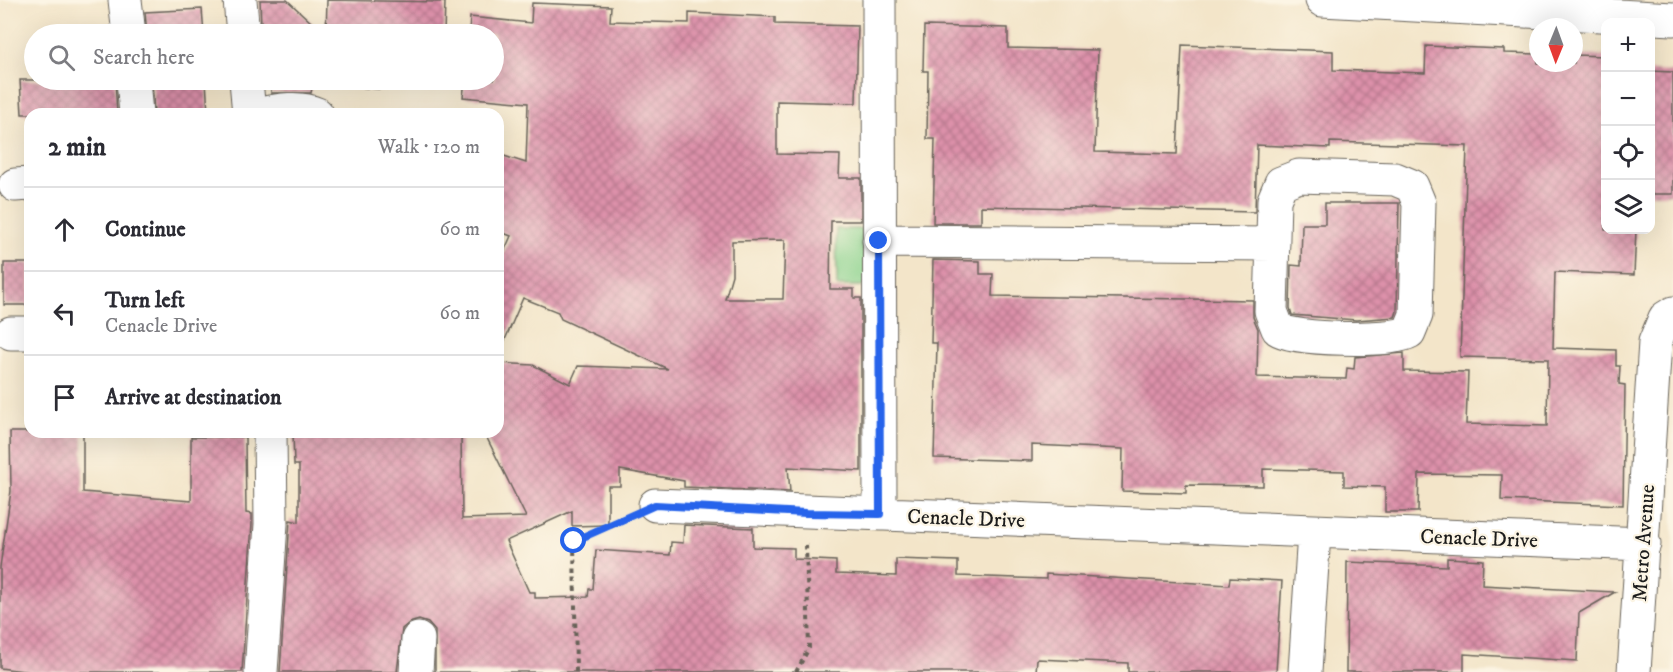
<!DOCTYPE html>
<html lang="en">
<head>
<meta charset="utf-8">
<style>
	:root { --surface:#fff; --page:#f7f7f7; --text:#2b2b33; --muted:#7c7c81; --line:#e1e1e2 }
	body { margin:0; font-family:"IM FELL DW Pica",serif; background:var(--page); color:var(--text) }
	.controls { position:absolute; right:18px; top:18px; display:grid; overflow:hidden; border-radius:12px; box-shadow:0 6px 24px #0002 }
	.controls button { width:54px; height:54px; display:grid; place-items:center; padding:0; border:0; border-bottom:2px solid var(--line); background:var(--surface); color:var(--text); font:30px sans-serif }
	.compass { position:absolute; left:1529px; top:18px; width:54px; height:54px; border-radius:50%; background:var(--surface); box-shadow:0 6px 24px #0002; rotate:181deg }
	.stop { position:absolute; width:18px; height:18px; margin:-14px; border:4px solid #2563eb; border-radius:50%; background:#fff }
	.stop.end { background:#2563eb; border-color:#fff; box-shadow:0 2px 6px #0008 }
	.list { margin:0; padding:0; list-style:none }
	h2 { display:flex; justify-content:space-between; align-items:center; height:78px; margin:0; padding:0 24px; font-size:26px }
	h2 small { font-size:20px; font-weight:400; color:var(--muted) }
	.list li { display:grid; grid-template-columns:39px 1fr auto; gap:18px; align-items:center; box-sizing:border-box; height:84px; padding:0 24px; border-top:2px solid var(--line) }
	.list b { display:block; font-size:22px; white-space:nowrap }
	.list p { margin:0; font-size:20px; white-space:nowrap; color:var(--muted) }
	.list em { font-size:20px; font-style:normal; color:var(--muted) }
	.icon { flex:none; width:33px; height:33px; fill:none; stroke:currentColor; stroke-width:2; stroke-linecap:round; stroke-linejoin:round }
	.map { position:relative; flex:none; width:1673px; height:672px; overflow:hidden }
	.search { position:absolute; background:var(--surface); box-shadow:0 6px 24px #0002; left:24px; top:24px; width:480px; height:66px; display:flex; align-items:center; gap:15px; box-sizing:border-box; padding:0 21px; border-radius:33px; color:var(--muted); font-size:22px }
	.panel { position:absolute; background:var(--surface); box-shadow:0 6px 24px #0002; left:24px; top:108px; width:480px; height:330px; border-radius:18px }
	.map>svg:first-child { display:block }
	.park { fill:#8cd38e; stroke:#547855; stroke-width:1.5 }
	.building { fill:url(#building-cross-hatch); fill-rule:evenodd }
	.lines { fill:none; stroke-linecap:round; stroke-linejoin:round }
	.minor-casing { stroke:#676259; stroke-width:35 }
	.path { stroke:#676259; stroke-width:4; stroke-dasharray:4.5 4.5; stroke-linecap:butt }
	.minor { stroke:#fff; stroke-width:33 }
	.route { stroke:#2563eb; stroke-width:8 }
	.labels { text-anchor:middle; stroke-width:4.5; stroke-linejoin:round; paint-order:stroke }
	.street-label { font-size:21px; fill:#1c1c1c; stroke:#fcf5e5 }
</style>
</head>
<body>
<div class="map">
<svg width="1673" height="672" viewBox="0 0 1673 672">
	<defs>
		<pattern id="building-cross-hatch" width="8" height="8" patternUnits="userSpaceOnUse" patternTransform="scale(1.5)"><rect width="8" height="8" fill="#dd91aa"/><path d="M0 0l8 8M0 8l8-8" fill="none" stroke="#b2768a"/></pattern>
	</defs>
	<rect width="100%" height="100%" fill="#fcf5e5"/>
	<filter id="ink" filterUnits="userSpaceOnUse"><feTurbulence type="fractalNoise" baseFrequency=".0167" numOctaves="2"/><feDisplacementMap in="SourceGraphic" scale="12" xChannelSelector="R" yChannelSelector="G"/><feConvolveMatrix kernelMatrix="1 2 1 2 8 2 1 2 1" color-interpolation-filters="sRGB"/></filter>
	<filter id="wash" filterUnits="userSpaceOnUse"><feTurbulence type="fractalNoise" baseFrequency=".008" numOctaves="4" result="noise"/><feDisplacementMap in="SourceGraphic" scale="24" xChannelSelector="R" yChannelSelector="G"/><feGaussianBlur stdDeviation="1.35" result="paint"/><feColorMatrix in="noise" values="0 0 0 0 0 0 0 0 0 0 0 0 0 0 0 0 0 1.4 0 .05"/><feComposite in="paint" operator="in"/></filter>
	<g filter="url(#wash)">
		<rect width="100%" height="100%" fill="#f3e5c9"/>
		<path class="park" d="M 836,229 L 870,229 L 871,286 L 837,286 Z"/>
		<g id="blocks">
			<path class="building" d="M 260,0 L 287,0 L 324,34 L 271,34 L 271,26 L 261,26 Z
				M 327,0 L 445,2 L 444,34 L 326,34 Z
				M 532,3 L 611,6 L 610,21 L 689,23 L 689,13 L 775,17 L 775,24 L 858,26 L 856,103 L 777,101 L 777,154 L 840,155 L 839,178 L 861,178 L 861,221 L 831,221 L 830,289 L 854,289 L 854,298 L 861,298 L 861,471 L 788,467 L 790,492 L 684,487 L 684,481 L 620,470 L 620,486 L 608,486 L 608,525 L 572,526 L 572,511 L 506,541 L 529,592 L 535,592 L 535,598 L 588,597 L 589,589 L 593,589 L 596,550 L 670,555 L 671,542 L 683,543 L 684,525 L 753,528 L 753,547 L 794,548 L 794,559 L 836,561 L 836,574 L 896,576 L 896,559 L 958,561 L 958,576 L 1046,579 L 1046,574 L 1229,585 L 1230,578 L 1282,581 L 1276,672 L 1128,672 L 1128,663 L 1037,659 L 1036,672 L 435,672 L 435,631 L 428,623 L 419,620 L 409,623 L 402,629 L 397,672 L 280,672 L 290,520 L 299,522 L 299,465 L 294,465 L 293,432 L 461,432 L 462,519 L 526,517 L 484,432 L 498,432 L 498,363 L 533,365 L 570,384 L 578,366 L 668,369 L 561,319 L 558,312 L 523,298 L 498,356 L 498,265 L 511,236 L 498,231 L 498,154 L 526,163 L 528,103 L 463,97 L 465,80 L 494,80 L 494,34 L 469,34 L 470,17 L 531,23 ZM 785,240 L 783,299 L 725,299 L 732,275 L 732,241 Z
				M 202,9 L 204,34 L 147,34 L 145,12 Z
				M 924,26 L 1008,28 L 1008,48 L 1098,50 L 1095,152 L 1177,154 L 1182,45 L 1333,51 L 1333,70 L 1425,73 L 1426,46 L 1504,49 L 1504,53 L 1538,54 L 1538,63 L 1574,63 L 1574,55 L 1605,56 L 1605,230 L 1636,230 L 1634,275 L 1555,272 L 1553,348 L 1616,350 L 1616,366 L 1620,366 L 1619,384 L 1625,385 L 1623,505 L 1501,500 L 1502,475 L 1419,474 L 1418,512 L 1385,512 L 1385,487 L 1344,486 L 1344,471 L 1263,469 L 1263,486 L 1186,485 L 1186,493 L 1122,491 L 1123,449 L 1032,445 L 1032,461 L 934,458 L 937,343 L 931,343 L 933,260 L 980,261 L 980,274 L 993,274 L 992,296 L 1253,300 L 1253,317 L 1258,329 L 1257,377 L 1346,379 L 1347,368 L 1354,369 L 1355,357 L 1404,353 L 1404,371 L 1468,372 L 1466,424 L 1547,426 L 1548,359 L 1460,357 L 1467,146 L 1330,142 L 1330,148 L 1257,145 L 1255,212 L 981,206 L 981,223 L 933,223 L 935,139 L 927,139 L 928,71 L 923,71 Z
				M 1650,71 L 1673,72 L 1673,194 L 1650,194 Z
				M 20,80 L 115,80 L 117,114 L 22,114 Z
				M 152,80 L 206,80 L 208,114 L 154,114 Z
				M 271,80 L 368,80 L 378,89 L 313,83 L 311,93 L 271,93 Z
				M 1325,203 L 1399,203 L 1397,311 L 1395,317 L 1356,320 L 1292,315 L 1290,308 L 1291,265 L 1301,266 L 1302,224 L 1325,224 Z
				M 4,263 L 30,263 L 30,305 L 4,305 Z
				M 10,432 L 83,432 L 83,492 L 191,501 L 191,437 L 245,437 L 246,513 L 252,514 L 252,523 L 242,672 L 31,672 L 0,668 L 0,567 L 11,491 Z
				M 1447,558 L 1483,560 L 1482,585 L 1615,592 L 1579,613 L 1577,661 L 1464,654 L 1464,672 L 1346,672 L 1347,562 L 1447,566 Z"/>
		</g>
	</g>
	<g filter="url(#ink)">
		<use href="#blocks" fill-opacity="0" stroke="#676259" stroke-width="1.5"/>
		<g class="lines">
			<defs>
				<path id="minor" d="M 125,0 L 129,34
					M 240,0 L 243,34
					M 879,0 L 880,514
					M 1322,0 L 1673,19
					M 133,80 L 136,114
					M 246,80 L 249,114
					M 261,114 C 278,110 300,106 317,114
					M 1299,176 L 1395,179 L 1412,186 L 1419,203 L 1416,315 L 1409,332 C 1391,342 1294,340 1278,329 L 1271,311 L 1274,200 L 1281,183 Z
					M 15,185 L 30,184
					M 879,241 L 1273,244
					M 11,333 L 30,333
					M 655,505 L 1644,544
					M 261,672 L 271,524 L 270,432
					M 416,672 L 418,639
					M 1305,672 L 1314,533
					M 1634,672 L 1655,342 L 1665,318 L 1673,313"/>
			</defs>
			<use href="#minor" class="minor-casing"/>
			<path class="path" d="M 576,672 L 574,541 L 627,518
				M 796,672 L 809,648 L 806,544"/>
			<use href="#minor" class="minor"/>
		</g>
	</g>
	<g class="lines" filter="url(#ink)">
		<path class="route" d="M 574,541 L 655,505 L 806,513 L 880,514 L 879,241"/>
	</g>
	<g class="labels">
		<g class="street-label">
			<text transform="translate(966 518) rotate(2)" y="7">Cenacle Drive</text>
			<text transform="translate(1479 538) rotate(2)" y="7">Cenacle Drive</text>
			<text transform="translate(1643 543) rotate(-86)" y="7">Metro Avenue</text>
		</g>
	</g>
</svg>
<div class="controls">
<button>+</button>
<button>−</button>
<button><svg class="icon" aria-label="locate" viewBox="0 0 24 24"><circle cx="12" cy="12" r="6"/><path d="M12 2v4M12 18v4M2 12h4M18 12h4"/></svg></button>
<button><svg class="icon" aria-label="layers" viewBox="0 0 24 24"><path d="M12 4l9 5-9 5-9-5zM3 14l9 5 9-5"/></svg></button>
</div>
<svg class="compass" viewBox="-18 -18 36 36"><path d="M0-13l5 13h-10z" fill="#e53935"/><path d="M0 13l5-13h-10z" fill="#7c7c81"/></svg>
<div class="stop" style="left:574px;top:541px"></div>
<div class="stop end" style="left:879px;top:241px"></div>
<div class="search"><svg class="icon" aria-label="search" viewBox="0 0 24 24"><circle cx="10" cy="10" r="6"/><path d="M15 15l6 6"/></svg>Search here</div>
<section class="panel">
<h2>2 min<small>Walk · 120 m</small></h2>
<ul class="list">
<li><svg class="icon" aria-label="ahead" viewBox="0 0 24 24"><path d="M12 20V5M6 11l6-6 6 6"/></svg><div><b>Continue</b></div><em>60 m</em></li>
<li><svg class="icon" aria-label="left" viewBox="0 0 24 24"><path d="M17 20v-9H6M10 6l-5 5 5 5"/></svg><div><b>Turn left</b><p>Cenacle Drive</p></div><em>60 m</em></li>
<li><svg class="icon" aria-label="arrive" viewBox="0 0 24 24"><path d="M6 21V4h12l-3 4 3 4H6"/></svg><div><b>Arrive at destination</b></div></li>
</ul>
</section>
</div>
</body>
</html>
